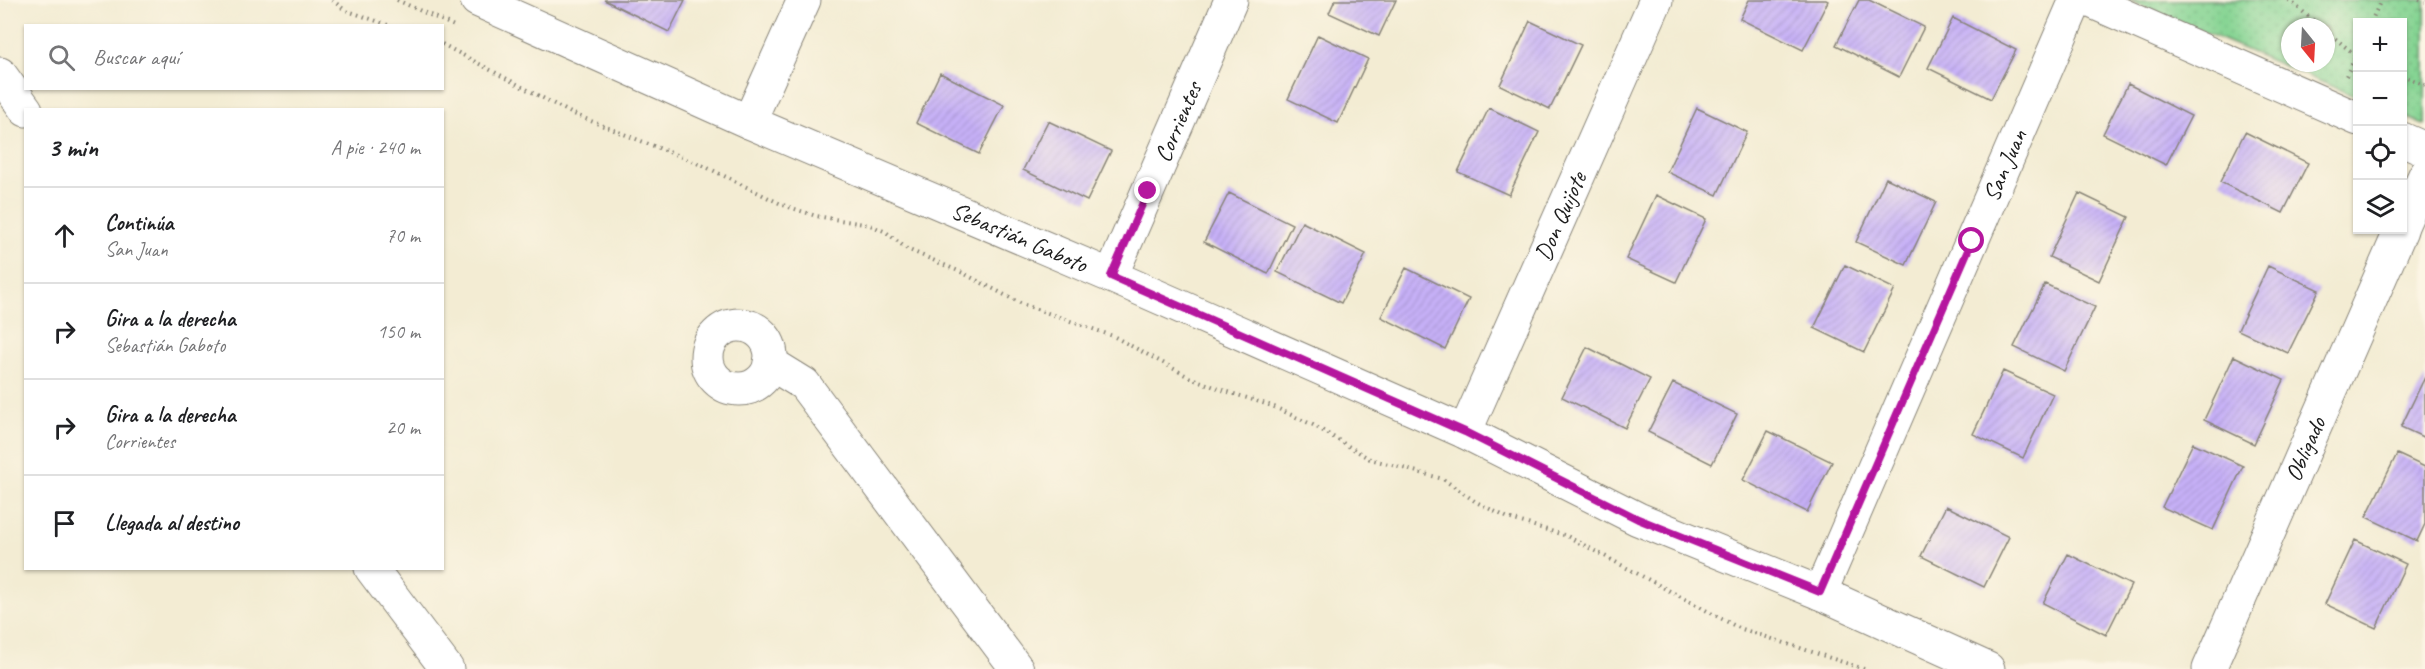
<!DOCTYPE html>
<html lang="es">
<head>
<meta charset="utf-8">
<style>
	:root { --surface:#fff; --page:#f2f2f2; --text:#202124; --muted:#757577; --line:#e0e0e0 }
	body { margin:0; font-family:Caveat,sans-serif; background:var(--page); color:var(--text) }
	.controls { position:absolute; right:18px; top:18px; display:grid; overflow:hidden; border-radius:0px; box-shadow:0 2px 4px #0004 }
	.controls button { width:54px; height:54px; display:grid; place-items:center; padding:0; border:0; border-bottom:2px solid var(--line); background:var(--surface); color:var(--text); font:30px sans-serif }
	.compass { position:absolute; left:2281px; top:18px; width:54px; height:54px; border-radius:50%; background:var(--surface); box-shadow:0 2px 4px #0004; rotate:162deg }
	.stop { position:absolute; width:18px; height:18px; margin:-14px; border:4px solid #b5179e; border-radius:50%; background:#fff }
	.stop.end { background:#b5179e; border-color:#fff; box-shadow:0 2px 6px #0008 }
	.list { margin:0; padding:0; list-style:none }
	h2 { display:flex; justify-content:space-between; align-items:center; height:78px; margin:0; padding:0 24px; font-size:26px }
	h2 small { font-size:20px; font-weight:400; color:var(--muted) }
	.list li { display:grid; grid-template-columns:39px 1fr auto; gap:18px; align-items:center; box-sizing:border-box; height:96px; padding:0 24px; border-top:2px solid var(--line) }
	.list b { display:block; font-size:22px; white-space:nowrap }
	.list p { margin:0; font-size:20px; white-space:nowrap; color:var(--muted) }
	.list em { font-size:20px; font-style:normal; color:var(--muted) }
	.icon { flex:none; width:33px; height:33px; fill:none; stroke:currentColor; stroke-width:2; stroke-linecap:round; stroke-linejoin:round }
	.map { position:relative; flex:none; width:2425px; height:669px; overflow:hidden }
	.search { position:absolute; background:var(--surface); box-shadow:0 2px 4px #0004; left:24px; top:24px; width:420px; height:66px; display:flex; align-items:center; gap:15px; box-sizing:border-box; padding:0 21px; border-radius:0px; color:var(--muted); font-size:22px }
	.panel { position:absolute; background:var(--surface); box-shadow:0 2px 4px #0004; left:24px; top:108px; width:420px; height:462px; border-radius:0px }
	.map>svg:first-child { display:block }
	.park { fill:url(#park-dots); stroke:#507858; stroke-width:1.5; fill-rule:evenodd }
	.building { fill:url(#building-hatch) }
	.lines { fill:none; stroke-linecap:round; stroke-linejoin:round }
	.minor-casing { stroke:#888478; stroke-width:35 }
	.path { stroke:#888478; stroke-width:4; stroke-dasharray:1.5 4.5; stroke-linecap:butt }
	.minor { stroke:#fff; stroke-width:33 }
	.route { stroke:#b5179e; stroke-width:8 }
	.labels { text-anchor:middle; stroke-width:4.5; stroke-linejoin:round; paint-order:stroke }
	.street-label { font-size:24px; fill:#1c1c1c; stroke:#fcf5e5 }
</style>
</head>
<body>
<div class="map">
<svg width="2425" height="669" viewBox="0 0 2425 669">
	<defs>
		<pattern id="park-dots" width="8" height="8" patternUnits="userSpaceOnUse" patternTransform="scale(1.5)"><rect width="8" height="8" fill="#85d493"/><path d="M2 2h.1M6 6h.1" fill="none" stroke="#72b57e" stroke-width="1.8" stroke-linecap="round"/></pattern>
		<pattern id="building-hatch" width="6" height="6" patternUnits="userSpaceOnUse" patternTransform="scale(1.5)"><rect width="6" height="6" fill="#c6b0f7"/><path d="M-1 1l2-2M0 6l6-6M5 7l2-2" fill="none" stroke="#aa97d3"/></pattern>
	</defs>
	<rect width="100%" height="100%" fill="#fcf5e5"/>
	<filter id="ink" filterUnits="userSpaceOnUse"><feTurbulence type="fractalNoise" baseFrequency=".0167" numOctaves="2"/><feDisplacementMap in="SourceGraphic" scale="12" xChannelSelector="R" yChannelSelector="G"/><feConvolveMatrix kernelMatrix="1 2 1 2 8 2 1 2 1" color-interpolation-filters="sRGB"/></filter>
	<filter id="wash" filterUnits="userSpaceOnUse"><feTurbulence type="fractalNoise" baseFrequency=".008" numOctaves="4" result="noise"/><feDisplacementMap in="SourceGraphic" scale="24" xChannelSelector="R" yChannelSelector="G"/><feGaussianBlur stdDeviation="1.35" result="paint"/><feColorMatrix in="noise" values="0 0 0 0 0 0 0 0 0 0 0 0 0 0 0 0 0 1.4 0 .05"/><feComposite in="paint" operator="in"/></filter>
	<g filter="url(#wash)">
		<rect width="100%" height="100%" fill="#f3ecd3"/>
		<path class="park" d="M 2129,0 L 2425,0 L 2425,125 L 2403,116 L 2402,22 L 2358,22 L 2357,97 ZM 2290,27 L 2326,27 L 2326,63 L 2290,63 Z"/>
		<g id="blocks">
			<path class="building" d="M 604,0 L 685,0 L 669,32 Z
				M 1335,0 L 1396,0 L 1379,36 L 1329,13 Z
				M 1749,0 L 1826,0 L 1828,1 L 1803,50 L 1740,19 Z
				M 1859,0 L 1869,0 L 1924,27 L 1899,77 L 1836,45 Z
				M 1953,18 L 2016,50 L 1991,99 L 1928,68 Z
				M 1530,21 L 1581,45 L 1550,109 L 1500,85 Z
				M 1318,35 L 1368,59 L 1338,123 L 1288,99 Z
				M 940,73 L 1004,105 L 979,154 L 916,123 Z
				M 2128,84 L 2191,116 L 2166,165 L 2103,134 Z
				M 1489,108 L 1539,132 L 1509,195 L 1458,172 Z
				M 1697,108 L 1747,132 L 1717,195 L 1667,172 Z
				M 1048,121 L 1111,151 L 1087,201 L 1023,170 Z
				M 2245,132 L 2308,163 L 2283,213 L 2220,182 Z
				M 1886,178 L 1936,202 L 1906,265 L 1856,242 Z
				M 1229,193 L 1292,224 L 1268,274 L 1204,242 Z
				M 2079,193 L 2129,217 L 2099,281 L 2049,257 Z
				M 1656,195 L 1706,219 L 1676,282 L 1626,259 Z
				M 1302,222 L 1366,254 L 1341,303 L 1277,272 Z
				M 1845,265 L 1895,289 L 1864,352 L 1814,328 Z
				M 2268,266 L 2319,290 L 2288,353 L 2238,330 Z
				M 1406,268 L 1469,299 L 1445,349 L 1381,317 Z
				M 2045,284 L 2095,307 L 2064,371 L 2014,347 Z
				M 1587,347 L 1650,379 L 1625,428 L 1562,397 Z
				M 2234,356 L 2284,380 L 2254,444 L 2204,420 Z
				M 2003,371 L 2053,394 L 2023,458 L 1973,434 Z
				M 2425,377 L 2425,438 L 2401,427 Z
				M 1673,383 L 1737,414 L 1712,464 L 1648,432 Z
				M 1768,431 L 1832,462 L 1807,512 L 1743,480 Z
				M 2193,443 L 2243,466 L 2213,530 L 2162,507 Z
				M 2397,454 L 2425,467 L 2425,524 L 2417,541 L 2366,517 Z
				M 1946,506 L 2009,537 L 1984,587 L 1921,556 Z
				M 2355,540 L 2406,564 L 2376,628 L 2325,604 Z
				M 2068,554 L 2131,585 L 2106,635 L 2043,603 Z"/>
		</g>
	</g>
	<g filter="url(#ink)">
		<use href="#blocks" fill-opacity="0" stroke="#888478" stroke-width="1.5"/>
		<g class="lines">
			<defs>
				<g id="minor">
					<path id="s1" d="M 477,0 L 749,122 L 1111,276 L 1465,432 L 1638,519 L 1820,593 L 1988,669"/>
					<path d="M 2088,0 L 2358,119"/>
					<path d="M 0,74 L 26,110"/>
					<path d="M 749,122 L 804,0"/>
					<path d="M 2402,139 L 2425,149"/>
					<path d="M 2402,226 L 2425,175"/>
					<path id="s2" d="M 1111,276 L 1231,0"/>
					<circle cx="739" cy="357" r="32"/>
					<path d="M 770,363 L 804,384 L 1017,669"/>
					<path id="s3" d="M 1465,432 L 1656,0"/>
					<path d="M 371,568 L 447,669"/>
					<path id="s4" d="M 1820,593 L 2076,0"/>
					<path id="s5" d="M 2209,669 L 2401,230"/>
				</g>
			</defs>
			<use href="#minor" class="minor-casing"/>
			<path class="path" d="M 332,0 L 345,10 L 391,26
				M 397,0 L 454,26
				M 2289,0 L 2321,27
				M 2419,0 L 2425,2
				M 2371,22 L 2381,0
				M 2326,31 L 2358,57
				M 442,44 L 571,113 L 704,166 L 783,205 L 816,216 L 870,225 L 886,232 L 907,249 L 963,273 L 1022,304 L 1113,336 L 1189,377 L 1222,390 L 1272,406 L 1313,425 L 1370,459 L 1443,479 L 1476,502 L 1508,518 L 1567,536 L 1739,628 L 1864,669
				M 2402,75 L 2425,85
				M 2346,76 L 2358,52"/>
			<use href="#minor" class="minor"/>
		</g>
	</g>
	<g class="lines" filter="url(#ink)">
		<path class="route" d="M 1148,191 L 1111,276 L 1465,432 L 1638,519 L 1820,592 L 1972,241"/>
	</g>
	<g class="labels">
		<g class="street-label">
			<text dy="8" stroke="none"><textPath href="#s2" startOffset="168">Corrientes</textPath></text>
			<text dy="8" stroke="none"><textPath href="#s4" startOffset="466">San Juan</textPath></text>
			<text dy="8" stroke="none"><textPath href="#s3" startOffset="236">Don Quijote</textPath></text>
			<text dy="8" stroke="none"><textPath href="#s1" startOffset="592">Sebastián Gaboto</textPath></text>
			<text dy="8" stroke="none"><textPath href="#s5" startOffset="240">Obligado</textPath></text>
		</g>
	</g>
</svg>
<div class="controls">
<button>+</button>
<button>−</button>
<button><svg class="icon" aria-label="locate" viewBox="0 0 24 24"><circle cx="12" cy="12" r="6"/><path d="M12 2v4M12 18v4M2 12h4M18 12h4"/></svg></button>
<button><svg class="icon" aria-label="layers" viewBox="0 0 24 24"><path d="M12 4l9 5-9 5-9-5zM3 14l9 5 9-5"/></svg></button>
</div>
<svg class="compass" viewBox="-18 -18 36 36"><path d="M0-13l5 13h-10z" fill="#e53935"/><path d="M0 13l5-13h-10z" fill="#757577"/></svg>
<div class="stop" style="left:1972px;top:241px"></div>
<div class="stop end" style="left:1148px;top:191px"></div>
<div class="search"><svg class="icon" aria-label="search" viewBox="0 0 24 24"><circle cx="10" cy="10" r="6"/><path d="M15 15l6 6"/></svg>Buscar aquí</div>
<section class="panel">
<h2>3 min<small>A pie · 240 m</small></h2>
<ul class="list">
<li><svg class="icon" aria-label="ahead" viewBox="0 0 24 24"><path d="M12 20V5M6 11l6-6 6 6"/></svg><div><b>Continúa</b><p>San Juan</p></div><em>70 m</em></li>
<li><svg class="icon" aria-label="right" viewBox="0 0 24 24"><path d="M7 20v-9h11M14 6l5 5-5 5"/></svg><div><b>Gira a la derecha</b><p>Sebastián Gaboto</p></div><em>150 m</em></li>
<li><svg class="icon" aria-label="right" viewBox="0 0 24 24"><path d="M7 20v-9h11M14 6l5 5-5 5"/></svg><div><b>Gira a la derecha</b><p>Corrientes</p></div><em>20 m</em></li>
<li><svg class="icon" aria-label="arrive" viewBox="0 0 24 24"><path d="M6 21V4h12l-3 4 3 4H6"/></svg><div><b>Llegada al destino</b></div></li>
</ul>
</section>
</div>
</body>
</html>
